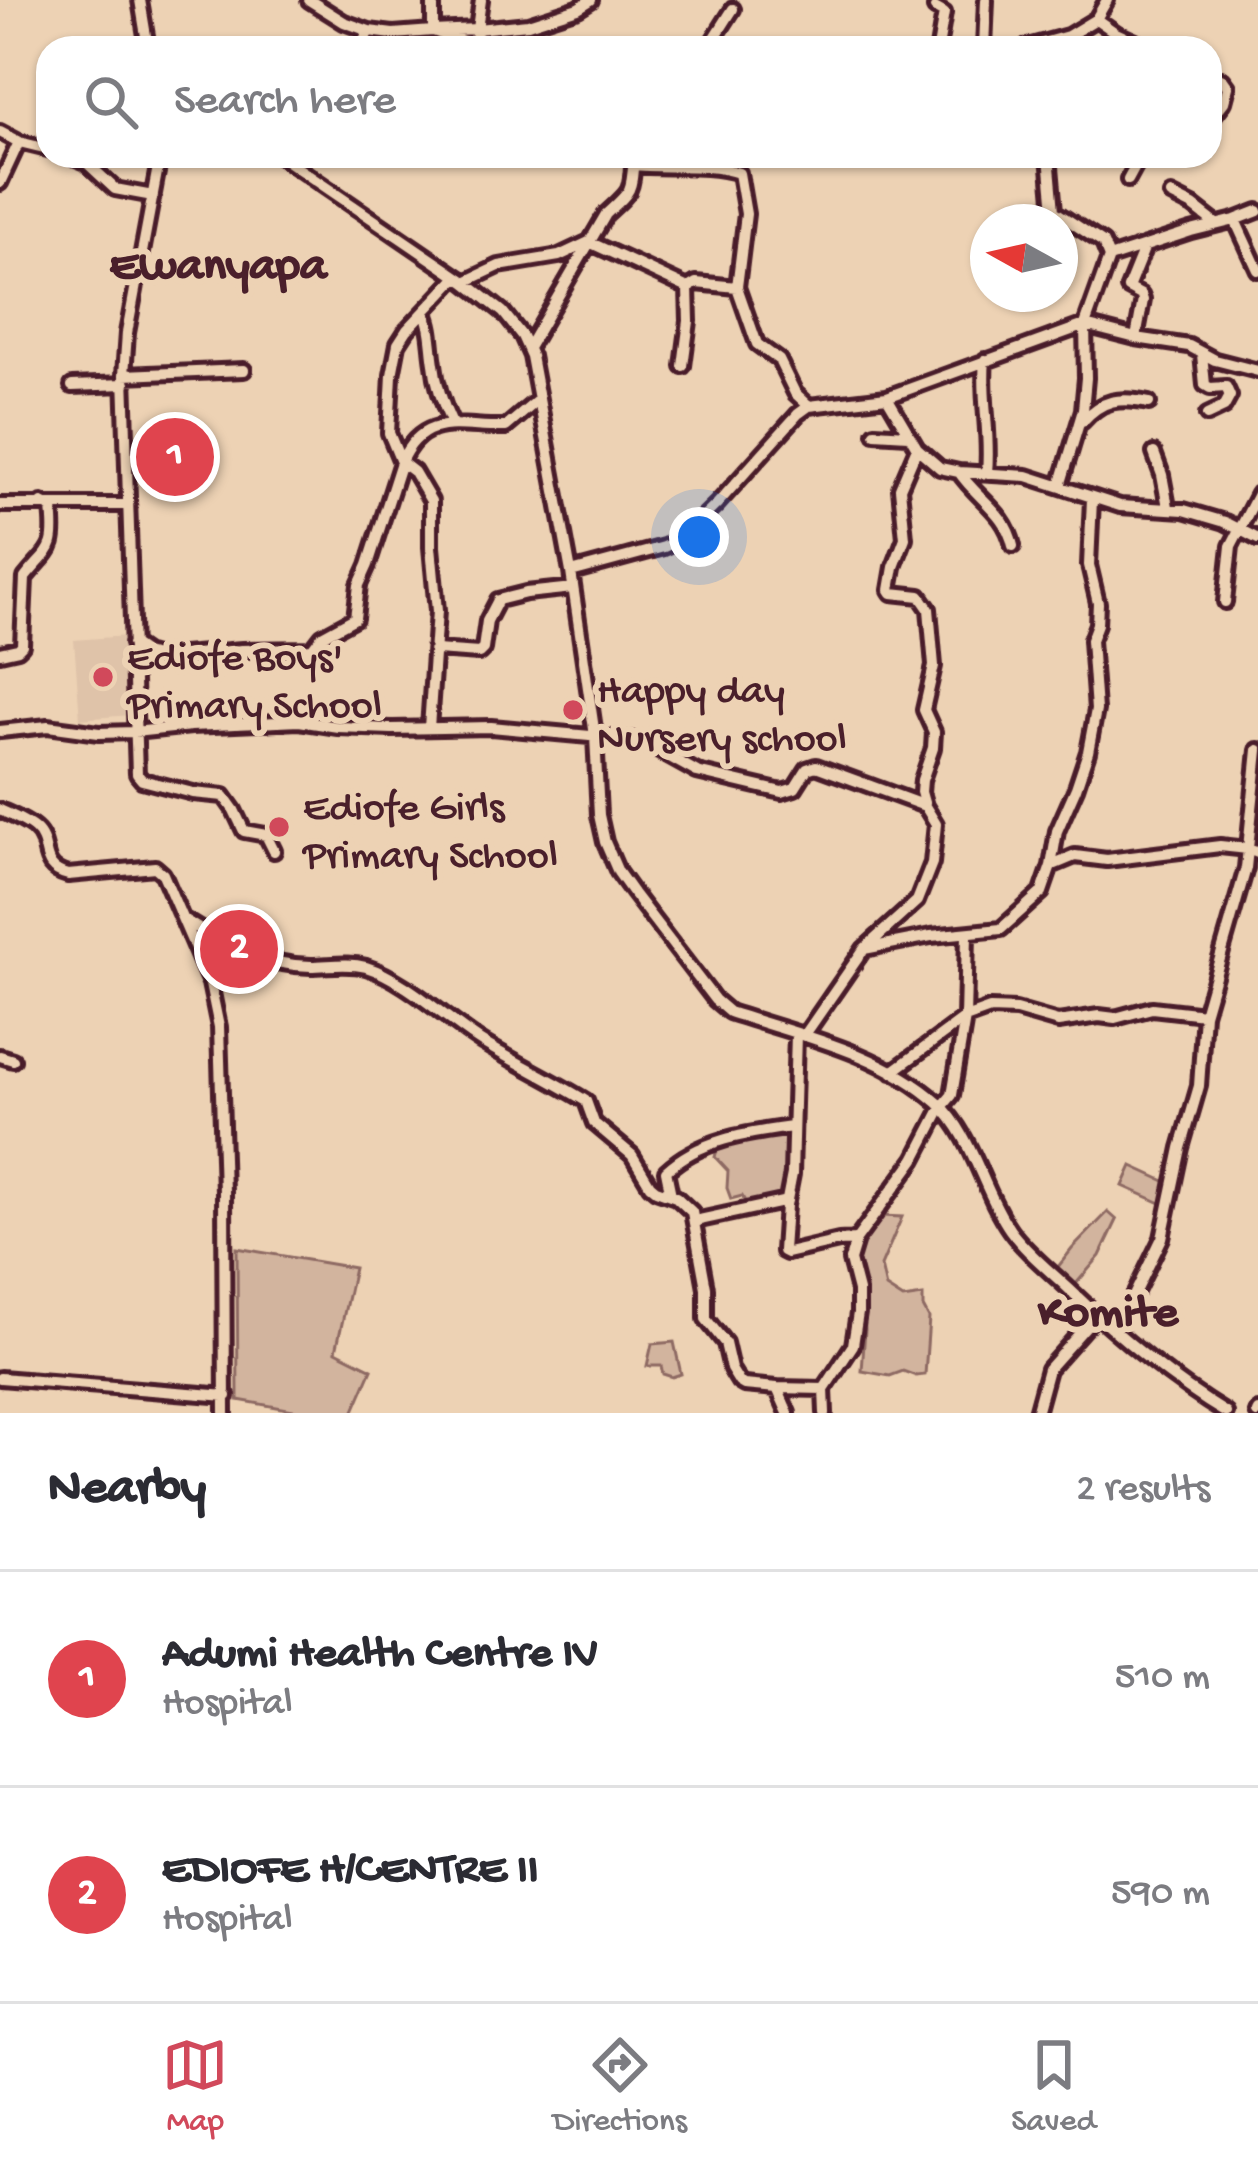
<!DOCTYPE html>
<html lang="en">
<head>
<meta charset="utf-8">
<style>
	:root { --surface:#fff; --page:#f7f7f7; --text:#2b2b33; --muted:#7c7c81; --line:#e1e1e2; --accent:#d1495b }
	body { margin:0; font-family:"Gochi Hand",sans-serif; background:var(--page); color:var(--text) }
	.compass { position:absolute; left:970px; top:204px; width:108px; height:108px; border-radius:50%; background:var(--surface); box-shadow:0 3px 9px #0004; rotate:278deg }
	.you { position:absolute; left:699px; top:537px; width:42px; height:42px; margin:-30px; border:9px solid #fff; border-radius:50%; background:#1a73e8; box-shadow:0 0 0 18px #1a73e833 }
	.badge { display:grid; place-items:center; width:78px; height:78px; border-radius:50%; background:var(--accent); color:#fff; font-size:39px; font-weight:700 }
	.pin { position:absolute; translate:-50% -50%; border:6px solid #fff; box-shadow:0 3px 12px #0006 }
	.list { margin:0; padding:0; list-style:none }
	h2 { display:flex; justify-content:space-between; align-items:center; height:156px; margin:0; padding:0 48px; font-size:51px }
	h2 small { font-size:39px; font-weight:400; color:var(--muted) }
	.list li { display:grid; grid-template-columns:78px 1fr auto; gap:36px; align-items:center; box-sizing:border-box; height:216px; padding:0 48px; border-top:3px solid var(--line) }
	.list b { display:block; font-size:45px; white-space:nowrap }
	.list p { margin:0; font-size:39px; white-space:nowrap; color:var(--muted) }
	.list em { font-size:39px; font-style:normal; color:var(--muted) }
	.icon { flex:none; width:66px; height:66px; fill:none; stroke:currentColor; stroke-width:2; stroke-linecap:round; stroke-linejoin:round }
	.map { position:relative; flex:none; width:1258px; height:1413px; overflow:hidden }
	.search { position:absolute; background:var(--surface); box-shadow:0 3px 9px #0004; left:36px; right:36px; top:36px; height:132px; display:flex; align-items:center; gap:30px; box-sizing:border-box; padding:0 42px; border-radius:36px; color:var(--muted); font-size:45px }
	.sheet { height:588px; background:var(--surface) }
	nav { display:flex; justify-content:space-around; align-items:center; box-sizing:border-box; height:168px; border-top:3px solid var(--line); background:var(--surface); font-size:33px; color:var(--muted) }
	nav a { display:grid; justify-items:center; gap:6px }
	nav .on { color:var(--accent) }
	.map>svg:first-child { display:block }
	.built { fill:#dfc3a9 }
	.green { fill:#d2b49e; stroke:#8e6a64; stroke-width:3 }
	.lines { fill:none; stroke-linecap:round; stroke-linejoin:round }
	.minor-casing { stroke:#4a1f2b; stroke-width:20 }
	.minor { stroke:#edd2b4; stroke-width:10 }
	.poi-dot { fill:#d1495b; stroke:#edd2b4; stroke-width:4.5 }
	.labels { text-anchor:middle; stroke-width:12; stroke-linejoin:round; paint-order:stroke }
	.poi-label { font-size:42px; fill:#4a1f2b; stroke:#edd2b4; text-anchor:start }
	.quarter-label { font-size:48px; font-weight:bold; fill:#4a1f2b; stroke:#edd2b4 }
</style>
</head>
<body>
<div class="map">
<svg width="1258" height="1413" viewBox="0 0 1258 1413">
	<rect width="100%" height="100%" fill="#edd2b4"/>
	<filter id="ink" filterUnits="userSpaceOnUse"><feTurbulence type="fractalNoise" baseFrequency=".00833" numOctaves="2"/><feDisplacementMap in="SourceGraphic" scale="24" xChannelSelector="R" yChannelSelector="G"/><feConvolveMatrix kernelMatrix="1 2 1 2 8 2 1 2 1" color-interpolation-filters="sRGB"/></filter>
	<g filter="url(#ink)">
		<path class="built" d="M 126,636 L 131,715 L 80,719 L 74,640 Z"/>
		<path class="green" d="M 790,1132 L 787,1172 L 780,1200 L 749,1209 L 742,1196 L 731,1199 L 727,1188 L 728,1171 L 715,1157 L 718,1146 Z
			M 1132,1166 L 1169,1183 L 1163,1204 L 1123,1186 Z
			M 1108,1212 L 1117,1220 L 1100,1256 L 1075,1285 L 1057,1268 L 1072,1249 Z
			M 881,1216 L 902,1217 L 881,1266 L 886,1288 L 903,1299 L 923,1296 L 923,1307 L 929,1318 L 925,1375 L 916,1376 L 903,1371 L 890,1376 L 862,1371 L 865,1330 L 862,1279 L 853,1274 C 851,1250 863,1231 881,1216 Z
			M 237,1248 L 354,1268 L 336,1351 L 372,1369 L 353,1413 L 310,1413 L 238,1400 Z
			M 674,1342 L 681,1374 L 672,1377 L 663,1374 L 661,1366 L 647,1366 L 652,1344 Z"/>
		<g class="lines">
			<defs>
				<path id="minor" d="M 140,0 L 148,48
					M 309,0 L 344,22 L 369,31 L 393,34 L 433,31 L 484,48
					M 433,0 L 433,31 L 477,29 L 481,0
					M 935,8 L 944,13 L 938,48
					M 1096,19 L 1107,0
					M 476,45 L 477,29 L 528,24 L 578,8 L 591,0
					M 360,48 L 369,31
					M 712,48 L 714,39 L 733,9
					M 984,48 L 986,0
					M 1024,48 L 1068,36 L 1096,19 L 1116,33 L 1149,48
					M 1210,74 L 1223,80 L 1228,87 L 1224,102 L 1210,120
					M 0,132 L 19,142 L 48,149
					M 71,156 L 86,162 L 115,189 L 153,196
					M 160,156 L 127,333 L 124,375 L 137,774 L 142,780 L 193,793 L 224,796 L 234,810 L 244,831 L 266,835 L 274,851
					M 280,156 L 465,282 L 503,312 L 522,336 L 531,356 L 571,572 L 595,736 L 599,815 L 605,842 L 618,872 L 633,893 L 715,1000 L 729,1012 C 799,1035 881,1052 938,1103 C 974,1137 982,1190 1010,1230 C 1026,1252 1049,1270 1068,1288 C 1117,1335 1168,1378 1226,1413
					M 1049,156 L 1054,211 L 1103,243 L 1109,258 L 1085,325 L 1086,378 L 1083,410 L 1060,486
					M 633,165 C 669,169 704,162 739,173 L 746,214 L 737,287 L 757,344 L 779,360 L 795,393 L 809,406
					M 1128,180 L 1141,156
					M 0,183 L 19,142
					M 1171,195 L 1193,206 L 1216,224
					M 1235,220 L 1258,270
					M 1030,222 L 1037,213 L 1054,211
					M 1109,258 L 1191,231 L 1235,220 L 1258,211
					M 465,282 L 499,266 L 559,256 L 589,242 L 688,288 L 696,283 L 737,287
					M 425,313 C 432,328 431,347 434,364 C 436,385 443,405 452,424
					M 1136,338 L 1143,300 L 1141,295 L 1128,288 L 1145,246
					M 528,348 L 606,214 C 633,189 631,193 634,156
					M 1202,354 L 1205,385 L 1210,388 L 1226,387 L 1230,396 L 1224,407 L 1207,415
					M 985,360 C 981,398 991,434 987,472
					M 683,366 L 689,321 L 688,288
					M 124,375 L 244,370
					M 72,386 L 125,384
					M 887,397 L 917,448 L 940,468 L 959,472 L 1027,476 L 1120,506 L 1184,510 L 1225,522 L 1258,539
					M 1082,422 C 1102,399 1120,397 1149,403
					M 875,433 L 908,435
					M 1154,453 L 1162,475 L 1168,507
					M 959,472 C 977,499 1006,512 1013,546
					M 0,505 L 126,505
					M 571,572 L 664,547 L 681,539 L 717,504 L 798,414 L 809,406 L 887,397 L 1085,325 L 1136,338 L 1189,346 L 1215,360 L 1258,371
					M 1225,602 L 1231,546 L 1258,494
					M 132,644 L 145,653 L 159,657 L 242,650 L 312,649 L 322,636 L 355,618 L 359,585 L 368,565 L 401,462 C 424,410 463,429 506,427 L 538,400
					M 436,650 L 479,653 L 483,649 L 487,621 L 498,600 L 526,593 L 573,588
					M 0,653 L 18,649 L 22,645 L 25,578 C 49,548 57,553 52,508 L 42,503
					M 429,728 L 437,611 L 431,547 L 431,501 L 414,472 L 401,462 L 389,433 L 392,375 L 398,344 L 407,330 L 457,277
					M 0,731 L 48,726 L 99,733 L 134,732 L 191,726 L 299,721 L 338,727 L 392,729 L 491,727 L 634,740 L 650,746 L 697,772 L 782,792 L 795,788 L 807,769 L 816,766 L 925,806
					M 0,810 C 11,815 26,821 35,829 C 53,845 37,867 68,875 L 155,867 L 163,874 L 210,983 L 219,1027 L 224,1192 L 225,1413
					M 1051,866 L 1057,831 L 1076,788 L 1088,752 L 1096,710 L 1091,640 L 1097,624 L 1098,603 L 1089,565 L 1092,499
					M 183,919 C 223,945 261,965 311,966 C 329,966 348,962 366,967 C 405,979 447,1020 482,1042 C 516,1063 552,1080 586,1101 L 594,1123 L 632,1155 L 650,1185 L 656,1190 L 676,1197 L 692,1212 L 706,1288 L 706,1319 L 725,1343 L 731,1369 L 739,1382 L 744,1385 L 777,1388 L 788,1413
					M 864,949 L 931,936 L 1001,929 L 1042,892 L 1051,866 L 1075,856 L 1107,860 L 1220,846 L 1248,849 L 1258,853
					M 796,1034 L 792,1174 L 786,1205 L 783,1251 L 787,1253 L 839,1241 L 856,1240
					M 804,1036 L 864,949 L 917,901 L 932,863 L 936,824 L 925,806 L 921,792 L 922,780 L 933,748 L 934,732 L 924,710 L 934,666 L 929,609 L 920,596 L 892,593 L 890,590 L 894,567 L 905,538 L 900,488 L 917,448
					M 0,1056 L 13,1060
					M 892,1072 L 965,1018 L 990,1009 L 1016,1010 L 1058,1022 L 1099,1016 L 1115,1018 L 1152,1008 L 1204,1014
					M 671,1195 L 666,1171 C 700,1139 749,1133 792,1127
					M 695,1221 L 787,1201
					M 1111,1327 L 1128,1308 L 1162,1238 L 1181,1148 L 1199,1086 L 1204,1014 L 1246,868 L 1258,750
					M 0,1378 L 227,1396
					M 777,1388 L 824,1389
					M 825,1413 L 824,1389 L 853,1345 L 858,1313 L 858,1291 L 850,1260 L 856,1240 L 915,1159 L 942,1107 L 952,1095 L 965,1018 L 967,934
					M 1036,1413 L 1048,1369 L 1096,1315
					M 1257,1413 L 1258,1411"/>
			</defs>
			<use href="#minor" class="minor-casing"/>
			<use href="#minor" class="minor"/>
		</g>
	</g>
	<g class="poi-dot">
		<circle cx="103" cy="677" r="12"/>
		<circle cx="573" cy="710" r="12"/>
		<circle cx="279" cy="827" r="12"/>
	</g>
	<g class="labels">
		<g class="poi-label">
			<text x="127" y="668">Ediofe Boys'<tspan x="127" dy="48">Primary School</tspan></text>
			<text x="597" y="701">Happy day<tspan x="597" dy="48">Nursery school</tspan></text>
			<text x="303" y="818">Ediofe Girls<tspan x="303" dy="48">Primary School</tspan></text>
		</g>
		<g class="quarter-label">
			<text x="218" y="277">Ewanyapa</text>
			<text x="1108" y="1324">Komite</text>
		</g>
	</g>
</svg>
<svg class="compass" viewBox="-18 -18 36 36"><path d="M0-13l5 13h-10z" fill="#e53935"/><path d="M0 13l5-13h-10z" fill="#7c7c81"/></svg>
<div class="you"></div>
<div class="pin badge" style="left:175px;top:457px;background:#e0444e">1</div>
<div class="pin badge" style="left:239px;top:949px;background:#e0444e">2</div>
<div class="search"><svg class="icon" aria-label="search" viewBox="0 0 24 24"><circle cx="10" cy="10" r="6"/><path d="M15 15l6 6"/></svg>Search here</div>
</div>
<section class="sheet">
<h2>Nearby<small>2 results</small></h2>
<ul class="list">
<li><span class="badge" style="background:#e0444e">1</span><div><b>Adumi Health Centre IV</b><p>Hospital</p></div><em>510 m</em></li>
<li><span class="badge" style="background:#e0444e">2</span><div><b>EDIOFE H/CENTRE II</b><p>Hospital</p></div><em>590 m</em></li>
</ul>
</section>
<nav>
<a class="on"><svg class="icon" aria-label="map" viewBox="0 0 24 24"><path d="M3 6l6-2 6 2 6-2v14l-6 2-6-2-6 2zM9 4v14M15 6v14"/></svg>Map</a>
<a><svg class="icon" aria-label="directions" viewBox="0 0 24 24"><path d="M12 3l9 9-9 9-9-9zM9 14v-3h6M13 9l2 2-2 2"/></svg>Directions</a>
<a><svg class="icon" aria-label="saved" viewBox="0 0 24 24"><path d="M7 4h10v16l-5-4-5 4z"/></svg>Saved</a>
</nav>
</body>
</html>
